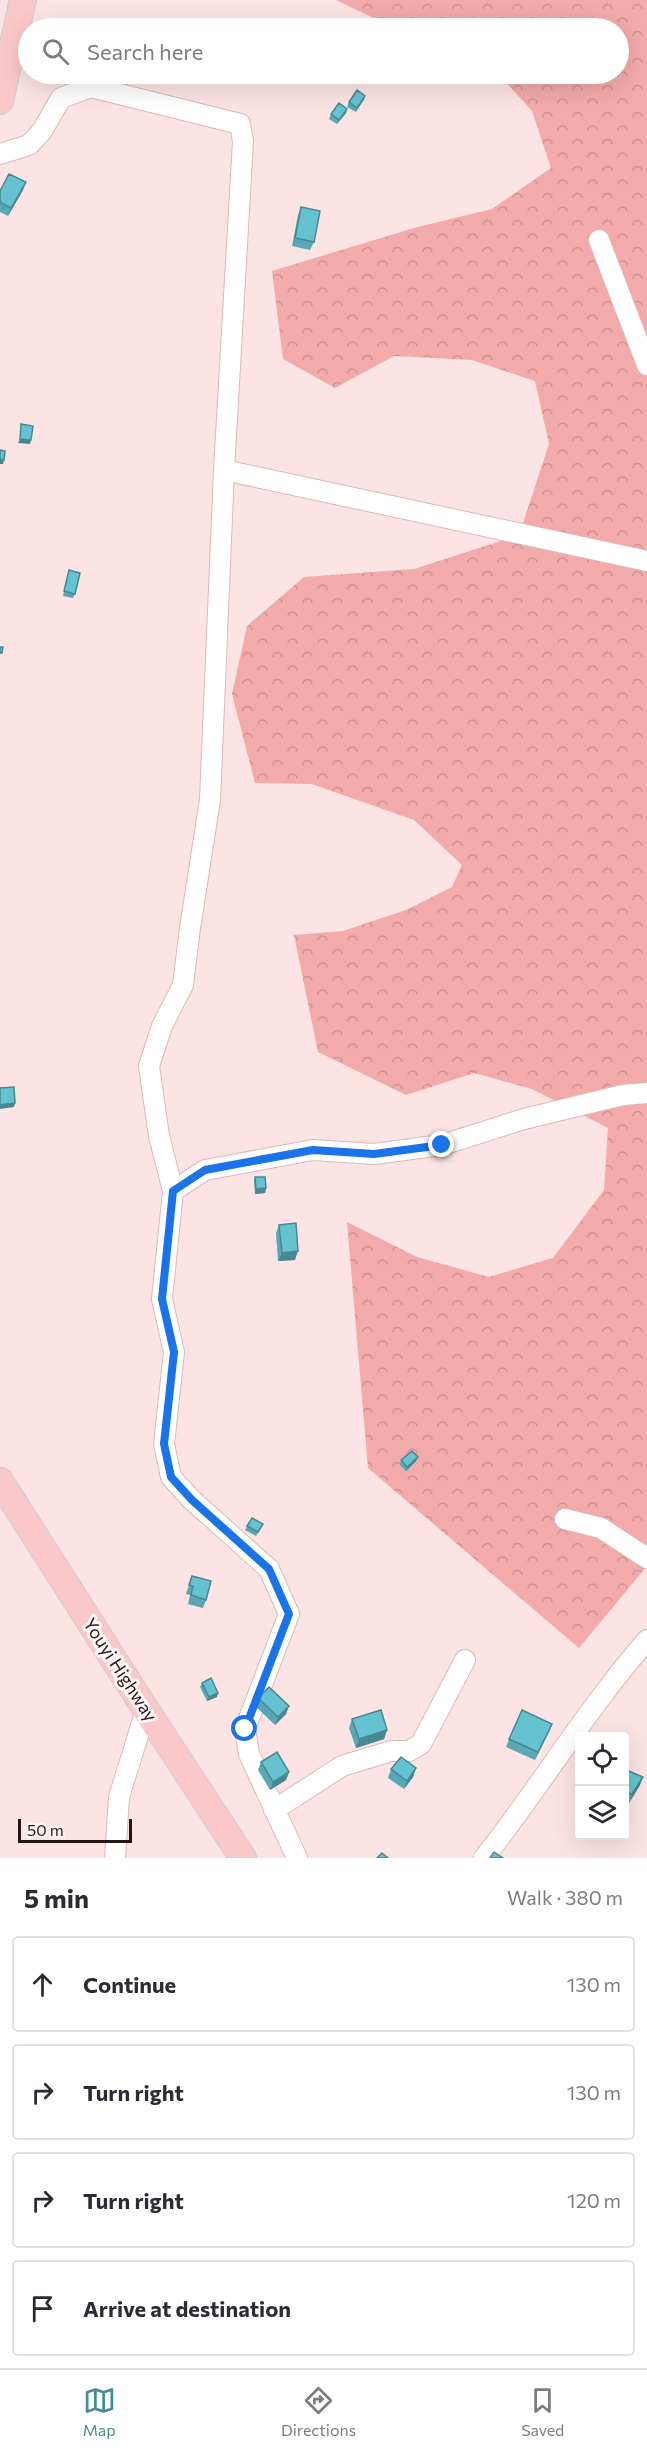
<!DOCTYPE html>
<html lang="en">
<head>
<meta charset="utf-8">
<style>
	:root { --surface:#fff; --page:#f2f2f3; --text:#2b2b33; --muted:#7c7c81; --line:#e1e1e2; --accent:#468c96 }
	body { margin:0; font-family:Commissioner,sans-serif; background:var(--page); color:var(--text) }
	.controls { position:absolute; right:18px; bottom:18px; display:grid; overflow:hidden; border-radius:6px; box-shadow:0 6px 24px #0002 }
	.controls button { width:54px; height:54px; display:grid; place-items:center; padding:0; border:0; border-bottom:2px solid var(--line); background:var(--surface); color:var(--text); font:30px sans-serif }
	.scale { position:absolute; left:18px; bottom:15px; width:114px; box-sizing:border-box; padding-left:6px; border:3px solid #241616; border-top:0; font-size:16px; line-height:21px; white-space:nowrap; color:#241616; -webkit-text-stroke:4px #fef6f6; paint-order:stroke }
	.stop { position:absolute; width:18px; height:18px; margin:-14px; border:4px solid #1a73e8; border-radius:50%; background:#fff }
	.stop.end { background:#1a73e8; border-color:#fff; box-shadow:0 2px 6px #0008 }
	.list { margin:0; padding:0; list-style:none }
	h2 { display:flex; justify-content:space-between; align-items:center; height:78px; margin:0; padding:0 24px; font-size:26px }
	h2 small { font-size:20px; font-weight:400; color:var(--muted) }
	.list li { display:grid; grid-template-columns:39px 1fr auto; gap:18px; align-items:center; box-sizing:border-box; height:96px; margin:0 12px 12px; padding:0 12px; border:2px solid var(--line); border-radius:6px }
	.list b { display:block; font-size:22px; white-space:nowrap }
	.list em { font-size:20px; font-style:normal; color:var(--muted) }
	.icon { flex:none; width:33px; height:33px; fill:none; stroke:currentColor; stroke-width:2; stroke-linecap:round; stroke-linejoin:round }
	.map { position:relative; flex:none; width:647px; height:1858px; overflow:hidden }
	.search { position:absolute; background:var(--surface); box-shadow:0 6px 24px #0002; left:18px; right:18px; top:18px; height:66px; display:flex; align-items:center; gap:15px; box-sizing:border-box; padding:0 21px; border-radius:33px; color:var(--muted); font-size:22px }
	.sheet { height:510px; background:var(--surface) }
	nav { display:flex; justify-content:space-around; align-items:center; box-sizing:border-box; height:84px; border-top:2px solid var(--line); background:var(--surface); font-size:16px; color:var(--muted) }
	nav a { display:grid; justify-items:center; gap:3px }
	nav .on { color:var(--accent) }
	.map>svg:first-child { display:block }
	.forest { fill:url(#forest-crowns) }
	.lines { fill:none; stroke-linecap:round; stroke-linejoin:round }
	.minor-casing { stroke:#deb8b7; stroke-width:22 }
	.major-casing { stroke:#cfcccc; stroke-width:28 }
	.minor { stroke:#fff; stroke-width:20 }
	.major { stroke:#fac8c8; stroke-width:26 }
	.wall { fill:#57a8b4 }
	.shaded-wall { fill:#478892 }
	.building { fill:#65c3d1; stroke:#478892; stroke-width:1.5 }
	.route { stroke:#1a73e8; stroke-width:8 }
	.labels { text-anchor:middle; stroke-width:6; stroke-linejoin:round; paint-order:stroke }
	.street-label { font-size:18px; fill:#241616; stroke:#fef6f6 }
</style>
</head>
<body>
<div class="map">
<svg width="647" height="1858" viewBox="0 0 647 1858">
	<defs>
		<pattern id="forest-crowns" width="20" height="18" patternUnits="userSpaceOnUse" patternTransform="scale(1.5)"><rect width="20" height="18" fill="#f3aaab"/><path d="M2 6a3 3 0 1 1 6 0M12 15a3 3 0 1 1 6 0" fill="none" stroke="#d09292"/></pattern>
	</defs>
	<rect width="100%" height="100%" fill="#fce4e4"/>
	<path class="forest" d="M 336,0 L 647,0 L 647,1566 L 579,1648 L 368,1468 L 347,1222 L 417,1257 L 489,1277 L 553,1258 L 604,1190 L 608,1128 L 532,1089 L 474,1073 L 406,1095 L 318,1052 L 294,935 L 343,931 L 406,910 L 452,887 L 462,865 L 414,820 L 312,784 L 255,783 L 232,694 L 247,626 L 304,577 L 414,569 L 519,535 L 549,444 L 535,381 L 472,360 L 394,356 L 335,388 L 283,359 L 272,271 L 414,228 L 492,209 L 551,168 L 532,111 L 502,78 L 464,74 L 618,74 L 618,28 L 388,28 L 382,22 Z"/>
	<g class="lines">
		<defs>
			<path id="minor" d="M 0,154 L 29,145 L 42,131 L 61,98 L 91,87 L 240,124 L 243,141 L 224,470 L 210,800 L 190,928 L 183,985 L 162,1026 L 149,1066 L 159,1136 L 173,1191 L 162,1299 L 174,1352 L 164,1444 L 171,1477 L 192,1500 L 269,1569 L 289,1614 L 245,1729 L 249,1754 L 297,1858
				M 599,240 L 647,365
				M 224,470 L 647,561
				M 173,1191 L 205,1170 L 313,1150 L 374,1154 L 442,1145 L 524,1119 L 623,1095 L 647,1093
				M 565,1519 L 601,1528 L 647,1558
				M 274,1810 L 342,1766 L 391,1751 L 409,1751 L 421,1744 L 465,1660
				M 115,1858 L 119,1797 L 146,1710
				M 484,1858 C 540,1787 587,1709 647,1640"/>
			<path id="major" d="M 0,101 L 23,0
				M 0,1481 L 146,1710 L 243,1858"/>
		</defs>
		<use href="#minor" class="minor-casing"/>
		<use href="#major" class="major-casing"/>
		<use href="#minor" class="minor"/>
		<use href="#major" class="major"/>
	</g>
	<path class="wall" d="M 365,96 L 364,100 L 356,112 L 347,107 L 349,102 Z
		M 347,109 L 346,113 L 337,124 L 329,119 L 331,114 Z
		M 23,190 L 8,216 L 0,212 L 0,191 Z
		M 301,207 L 314,242 L 310,250 L 292,246 L 298,215 Z
		M 69,570 L 75,594 L 73,598 L 63,596 Z
		M 255,1177 L 266,1188 L 265,1193 L 255,1194 L 254,1181 Z
		M 279,1225 L 295,1260 L 278,1261 L 276,1233 Z
		M 418,1457 L 416,1461 L 406,1471 L 400,1465 L 401,1460 Z
		M 247,1526 L 261,1528 L 256,1536 L 245,1530 Z
		M 192,1576 L 206,1600 L 203,1608 L 188,1604 L 190,1595 L 186,1594 Z
		M 202,1683 L 217,1697 L 207,1701 L 200,1687 Z
		M 258,1698 L 286,1714 L 275,1725 L 255,1706 Z
		M 352,1719 L 387,1730 L 384,1739 L 356,1748 L 349,1728 Z
		M 552,1724 L 535,1760 L 506,1747 L 509,1739 Z
		M 261,1762 L 289,1772 L 286,1780 L 270,1790 L 258,1770 Z
		M 416,1768 L 413,1777 L 404,1789 L 388,1778 L 391,1769 Z
		M 624,1769 L 640,1785 L 629,1803 L 624,1801 Z"/>
	<path class="shaded-wall" d="M 347,109 L 346,113 L 337,124 L 339,120 Z
		M 26,182 L 23,190 L 8,216 L 11,208 Z
		M 20,439 L 31,440 L 30,444 L 18,443 Z
		M 0,459 L 4,460 L 3,464 L 0,464 Z
		M 15,1103 L 14,1107 L 0,1109 L 0,1105 Z
		M 266,1188 L 265,1193 L 255,1194 L 256,1189 Z
		M 298,1251 L 295,1260 L 278,1261 L 282,1253 Z
		M 418,1457 L 416,1461 L 406,1471 L 407,1467 Z
		M 218,1693 L 217,1697 L 207,1701 L 209,1697 Z
		M 289,1706 L 286,1714 L 275,1725 L 278,1717 Z
		M 552,1724 L 549,1732 L 535,1760 L 538,1752 Z
		M 387,1730 L 384,1739 L 356,1748 L 359,1739 Z
		M 416,1768 L 413,1777 L 404,1789 L 407,1781 Z
		M 289,1772 L 286,1780 L 270,1790 L 273,1782 Z
		M 643,1777 L 640,1785 L 629,1803 L 632,1794 Z"/>
	<path class="building" d="M 357,90 L 365,96 L 357,108 L 349,102 Z
		M 339,103 L 347,109 L 339,120 L 331,114 Z
		M 9,174 L 26,182 L 11,208 L 0,202 L 0,191 Z
		M 301,207 L 320,211 L 314,242 L 295,238 Z
		M 21,424 L 33,426 L 31,440 L 20,439 Z
		M 0,450 L 5,451 L 4,460 L 0,459 Z
		M 69,570 L 80,573 L 75,594 L 64,591 Z
		M 0,647 L 3,647 L 2,653 L 0,653 Z
		M 14,1087 L 15,1103 L 0,1105 L 0,1088 Z
		M 255,1177 L 265,1177 L 266,1188 L 256,1189 Z
		M 296,1223 L 298,1251 L 282,1253 L 279,1225 Z
		M 412,1451 L 418,1457 L 407,1467 L 401,1460 Z
		M 252,1518 L 263,1524 L 258,1532 L 247,1526 Z
		M 192,1576 L 211,1581 L 206,1600 L 191,1595 L 193,1586 L 189,1585 Z
		M 211,1678 L 218,1693 L 209,1697 L 202,1683 Z
		M 269,1687 L 289,1706 L 278,1717 L 258,1698 Z
		M 381,1710 L 387,1730 L 359,1739 L 352,1719 Z
		M 522,1710 L 552,1724 L 538,1752 L 509,1739 Z
		M 277,1752 L 289,1772 L 273,1782 L 261,1762 Z
		M 401,1757 L 416,1768 L 407,1781 L 391,1769 Z
		M 624,1769 L 643,1777 L 632,1794 L 624,1792 Z
		M 494,1852 L 503,1858 L 490,1858 Z
		M 382,1853 L 388,1858 L 377,1858 Z"/>
	<g class="lines">
		<path class="route" d="M 245,1729 L 289,1614 L 269,1569 L 192,1500 L 171,1477 L 164,1444 L 174,1352 L 162,1299 L 173,1191 L 205,1170 L 313,1150 L 374,1154 L 442,1145"/>
	</g>
	<g class="labels">
		<g class="street-label">
			<text transform="translate(120 1670) rotate(57)" y="6">Youyi Highway</text>
		</g>
	</g>
</svg>
<div class="controls">
<button><svg class="icon" aria-label="locate" viewBox="0 0 24 24"><circle cx="12" cy="12" r="6"/><path d="M12 2v4M12 18v4M2 12h4M18 12h4"/></svg></button>
<button><svg class="icon" aria-label="layers" viewBox="0 0 24 24"><path d="M12 4l9 5-9 5-9-5zM3 14l9 5 9-5"/></svg></button>
</div>
<div class="scale">50 m</div>
<div class="stop" style="left:245px;top:1729px"></div>
<div class="stop end" style="left:442px;top:1145px"></div>
<div class="search"><svg class="icon" aria-label="search" viewBox="0 0 24 24"><circle cx="10" cy="10" r="6"/><path d="M15 15l6 6"/></svg>Search here</div>
</div>
<section class="sheet">
<h2>5 min<small>Walk · 380 m</small></h2>
<ul class="list">
<li><svg class="icon" aria-label="ahead" viewBox="0 0 24 24"><path d="M12 20V5M6 11l6-6 6 6"/></svg><div><b>Continue</b></div><em>130 m</em></li>
<li><svg class="icon" aria-label="right" viewBox="0 0 24 24"><path d="M7 20v-9h11M14 6l5 5-5 5"/></svg><div><b>Turn right</b></div><em>130 m</em></li>
<li><svg class="icon" aria-label="right" viewBox="0 0 24 24"><path d="M7 20v-9h11M14 6l5 5-5 5"/></svg><div><b>Turn right</b></div><em>120 m</em></li>
<li><svg class="icon" aria-label="arrive" viewBox="0 0 24 24"><path d="M6 21V4h12l-3 4 3 4H6"/></svg><div><b>Arrive at destination</b></div></li>
</ul>
</section>
<nav>
<a class="on"><svg class="icon" aria-label="map" viewBox="0 0 24 24"><path d="M3 6l6-2 6 2 6-2v14l-6 2-6-2-6 2zM9 4v14M15 6v14"/></svg>Map</a>
<a><svg class="icon" aria-label="directions" viewBox="0 0 24 24"><path d="M12 3l9 9-9 9-9-9zM9 14v-3h6M13 9l2 2-2 2"/></svg>Directions</a>
<a><svg class="icon" aria-label="saved" viewBox="0 0 24 24"><path d="M7 4h10v16l-5-4-5 4z"/></svg>Saved</a>
</nav>
</body>
</html>
